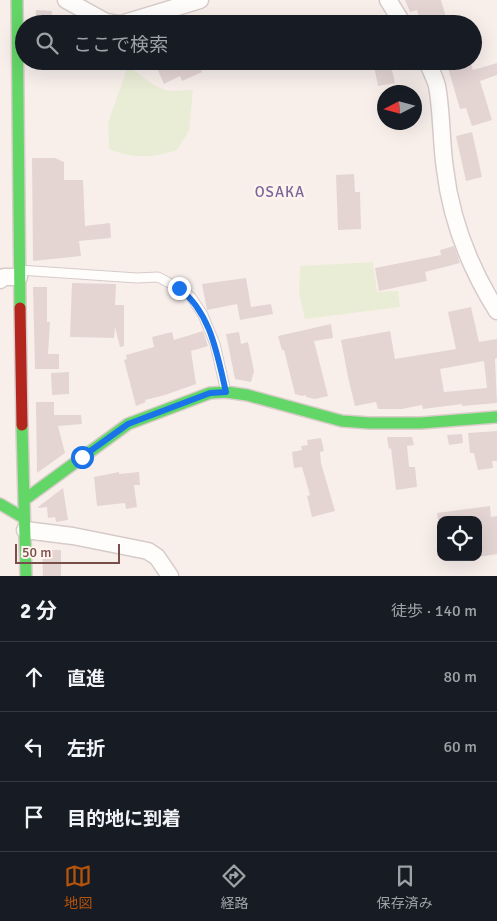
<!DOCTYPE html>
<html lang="ja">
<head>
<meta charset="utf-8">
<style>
	:root { --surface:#171b24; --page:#242831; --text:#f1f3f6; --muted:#9ea1a6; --line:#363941; --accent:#b45309 }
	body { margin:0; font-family:Signika,"Noto Sans JP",sans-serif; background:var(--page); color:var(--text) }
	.controls { position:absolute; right:15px; bottom:15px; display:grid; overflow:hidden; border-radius:10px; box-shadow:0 5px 20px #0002 }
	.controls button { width:45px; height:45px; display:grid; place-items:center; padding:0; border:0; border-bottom:1px solid var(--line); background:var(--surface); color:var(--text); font:25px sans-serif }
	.compass { position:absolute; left:377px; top:85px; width:45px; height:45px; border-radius:50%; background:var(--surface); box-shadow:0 5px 20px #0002; rotate:264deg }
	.scale { position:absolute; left:15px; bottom:12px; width:105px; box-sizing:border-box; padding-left:5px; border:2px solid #774e4a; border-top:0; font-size:14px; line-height:18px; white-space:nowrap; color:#774e4a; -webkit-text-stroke:4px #fff3ed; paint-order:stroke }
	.stop { position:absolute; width:15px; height:15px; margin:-11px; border:4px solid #1a73e8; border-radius:50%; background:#fff }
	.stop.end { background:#1a73e8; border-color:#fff; box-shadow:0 1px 5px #0008 }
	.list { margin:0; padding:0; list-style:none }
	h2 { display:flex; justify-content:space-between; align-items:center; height:65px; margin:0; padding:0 20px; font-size:21px }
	h2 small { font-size:16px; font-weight:400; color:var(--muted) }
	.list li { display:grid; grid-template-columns:32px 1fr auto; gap:15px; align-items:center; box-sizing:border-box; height:70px; padding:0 20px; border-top:1px solid var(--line) }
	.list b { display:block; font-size:19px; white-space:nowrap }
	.list em { font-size:16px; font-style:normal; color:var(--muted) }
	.icon { flex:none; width:28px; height:28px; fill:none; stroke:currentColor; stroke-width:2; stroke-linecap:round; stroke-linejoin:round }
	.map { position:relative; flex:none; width:497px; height:576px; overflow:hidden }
	.search { position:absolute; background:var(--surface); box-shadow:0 5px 20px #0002; left:15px; right:15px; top:15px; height:55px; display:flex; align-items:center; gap:12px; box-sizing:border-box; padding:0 18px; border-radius:28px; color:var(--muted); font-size:19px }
	.sheet { height:275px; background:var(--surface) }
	nav { display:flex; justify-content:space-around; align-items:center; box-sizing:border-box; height:70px; border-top:1px solid var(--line); background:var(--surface); font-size:14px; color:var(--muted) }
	nav a { display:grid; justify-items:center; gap:2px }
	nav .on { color:var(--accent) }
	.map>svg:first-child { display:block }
	.green { fill:#eaedd6 }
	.building { fill:#e4d5d3; fill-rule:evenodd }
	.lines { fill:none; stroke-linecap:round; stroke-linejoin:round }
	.lane-casing { stroke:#d6cbc8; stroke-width:11 }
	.street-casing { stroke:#d6cbc8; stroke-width:19 }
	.fast-casing { stroke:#d9ccc9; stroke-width:14 }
	.jam-casing { stroke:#d9ccc9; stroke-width:14 }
	.lane { stroke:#fefdfc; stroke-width:9 }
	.street { stroke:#fefdfc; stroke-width:16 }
	.fast { stroke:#63d668; stroke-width:11 }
	.jam { stroke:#b3261e; stroke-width:11 }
	.route { stroke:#1a73e8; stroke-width:6 }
	.labels { text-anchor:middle; stroke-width:5; stroke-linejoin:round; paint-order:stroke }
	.quarter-label { font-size:15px; letter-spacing:1px; fill:#7a669a; stroke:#fff3ed }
</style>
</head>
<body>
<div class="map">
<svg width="497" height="576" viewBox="0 0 497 576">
	<rect width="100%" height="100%" fill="#f8efeb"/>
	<path class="green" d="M 128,66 L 152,84 L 167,91 L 193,90 L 189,131 L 177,150 C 152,158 134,159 109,149 L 108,123 Z
		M 373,262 L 377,292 L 398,291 L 400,307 L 305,319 L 299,293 L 300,266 Z"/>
	<path class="building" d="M 405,0 L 441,0 L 448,24 L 421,24 L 417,10 L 410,12 Z
		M 36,10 L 52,11 L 51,24 L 35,24 Z
		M 154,61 L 197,61 L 202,72 L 182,81 L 180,76 L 164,84 Z
		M 373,61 L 390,61 L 395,83 L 378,86 Z
		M 446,61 L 470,61 L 473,70 L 497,63 L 497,75 L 480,81 L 492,120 L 472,126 L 466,108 L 460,109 Z
		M 472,132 L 482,177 L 466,181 L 456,136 Z
		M 32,158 L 55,158 L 64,162 L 64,180 L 83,180 L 85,226 L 110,223 L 111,238 L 79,241 L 81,256 L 33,261 Z
		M 354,174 L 355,192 L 360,192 L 361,229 L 338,230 L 336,175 Z
		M 454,246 L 460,263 L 425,272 L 427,281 L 379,291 L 375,268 L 441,255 L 440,250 Z
		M 246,278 L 251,307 L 271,304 L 273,314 L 240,320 L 237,304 L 207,310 L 202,284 Z
		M 72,283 L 116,284 L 115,305 L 124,305 L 124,346 L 120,347 L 115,327 L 114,338 L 70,337 Z
		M 33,287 L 47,287 L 47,322 L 50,322 L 48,354 L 59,354 L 59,369 L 35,369 Z
		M 471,307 L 479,342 L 497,339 L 497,358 L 495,359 L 497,403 L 462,406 L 462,404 L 423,409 L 422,405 L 402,409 L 378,409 L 376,402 L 355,406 L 348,377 L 341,340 L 390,331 L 395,359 L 456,349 L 448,312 ZM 484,361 L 487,388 L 444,392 L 440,369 Z
		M 331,324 L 333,338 L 314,341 L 328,396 L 315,399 L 306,397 L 306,395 L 302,396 L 295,394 L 284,350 L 282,350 L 278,336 Z
		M 203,331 L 208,346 L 191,351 L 196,384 L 165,395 L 145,400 L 146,402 L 136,406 L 124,360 L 127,359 L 126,355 L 154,347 L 152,337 L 172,332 L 174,340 Z
		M 239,332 L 241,344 L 248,342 L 254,371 L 251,382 L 235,379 L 226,334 Z
		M 69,372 L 69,394 L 52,395 L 51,373 Z
		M 36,402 L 54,402 L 54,415 L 81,415 L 82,424 L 58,426 L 65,453 L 37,473 Z
		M 497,431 L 497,461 L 492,461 L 493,468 L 478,470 L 474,453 L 470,453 L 468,433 Z
		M 462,434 L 463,443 L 449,445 L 447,435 Z
		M 387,437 L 412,437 L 414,445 L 407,446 L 409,467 L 415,467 L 417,487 L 396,490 L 391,448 L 389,449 Z
		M 321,438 L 324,451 L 320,452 L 321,463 L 335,511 L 312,517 L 307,496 L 310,495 L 302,467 L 294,468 L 292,452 L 302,450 L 301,446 L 308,445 L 307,440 Z
		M 119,472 L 119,474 L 139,472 L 140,485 L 134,485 L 137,507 L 126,509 L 125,503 L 97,506 L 94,477 Z
		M 63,488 L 68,520 L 56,522 L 55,517 L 48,518 L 47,507 L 39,508 L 38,507 Z
		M 490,506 L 491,517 L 497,516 L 497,554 L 478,557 L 478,520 L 438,520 L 437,513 Z
		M 42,550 L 61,550 L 61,576 L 43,576 Z"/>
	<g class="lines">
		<defs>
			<path id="lane" d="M 19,270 L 137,278 L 158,277 L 179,288 L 191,297 L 203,315 L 215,344 L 226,392"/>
			<path id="street" d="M 66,0 L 106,22 L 119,24
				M 388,0 L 403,24
				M 121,24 L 200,0
				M 427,61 C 430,69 435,78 437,86 C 442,113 441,142 445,169 C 451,220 470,268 497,311
				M 0,280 L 4,277 L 19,277
				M 25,530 L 73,536 L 148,551 L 157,557 L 170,576"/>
			<path id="fast" d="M 17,0 L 20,308
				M 22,425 L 26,576
				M 24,500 L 128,424 L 210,393 L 226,392 L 247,395 L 342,421 L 369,423 L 421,423 L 497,417
				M 0,504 L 24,518"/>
			<path id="jam" d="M 20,308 L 22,425"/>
		</defs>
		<use href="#lane" class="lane-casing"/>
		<use href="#street" class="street-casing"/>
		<use href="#fast" class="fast-casing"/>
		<use href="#jam" class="jam-casing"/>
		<use href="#lane" class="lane"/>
		<use href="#street" class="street"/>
		<use href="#fast" class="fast"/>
		<use href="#jam" class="jam"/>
	</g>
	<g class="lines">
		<path class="route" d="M 82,457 L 128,424 L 210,393 L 226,392 C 217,354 211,313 179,288"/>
	</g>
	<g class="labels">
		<g class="quarter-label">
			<text x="280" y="197">OSAKA</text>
		</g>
	</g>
</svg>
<div class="controls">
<button><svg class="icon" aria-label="locate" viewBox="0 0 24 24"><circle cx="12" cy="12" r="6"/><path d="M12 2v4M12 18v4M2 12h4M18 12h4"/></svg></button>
</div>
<svg class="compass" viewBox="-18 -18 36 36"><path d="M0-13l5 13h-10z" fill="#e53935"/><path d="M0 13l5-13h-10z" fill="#9ea1a6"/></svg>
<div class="scale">50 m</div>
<div class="stop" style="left:82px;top:457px"></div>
<div class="stop end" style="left:179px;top:288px"></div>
<div class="search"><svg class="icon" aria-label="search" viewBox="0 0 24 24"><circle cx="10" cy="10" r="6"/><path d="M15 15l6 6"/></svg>ここで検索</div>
</div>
<section class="sheet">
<h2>2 分<small>徒歩 · 140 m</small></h2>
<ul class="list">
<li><svg class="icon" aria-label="ahead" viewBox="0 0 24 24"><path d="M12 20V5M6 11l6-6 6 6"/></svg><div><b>直進</b></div><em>80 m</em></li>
<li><svg class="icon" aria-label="left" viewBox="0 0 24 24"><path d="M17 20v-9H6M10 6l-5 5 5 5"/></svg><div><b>左折</b></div><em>60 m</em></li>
<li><svg class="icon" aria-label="arrive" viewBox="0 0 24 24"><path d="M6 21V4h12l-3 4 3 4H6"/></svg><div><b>目的地に到着</b></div></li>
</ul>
</section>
<nav>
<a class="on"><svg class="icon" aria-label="map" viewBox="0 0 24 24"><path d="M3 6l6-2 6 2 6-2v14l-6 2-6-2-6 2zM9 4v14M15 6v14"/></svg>地図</a>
<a><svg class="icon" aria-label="directions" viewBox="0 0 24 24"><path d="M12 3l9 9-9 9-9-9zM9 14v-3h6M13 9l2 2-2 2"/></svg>経路</a>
<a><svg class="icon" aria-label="saved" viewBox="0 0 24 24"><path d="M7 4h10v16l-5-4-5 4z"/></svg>保存済み</a>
</nav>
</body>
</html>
